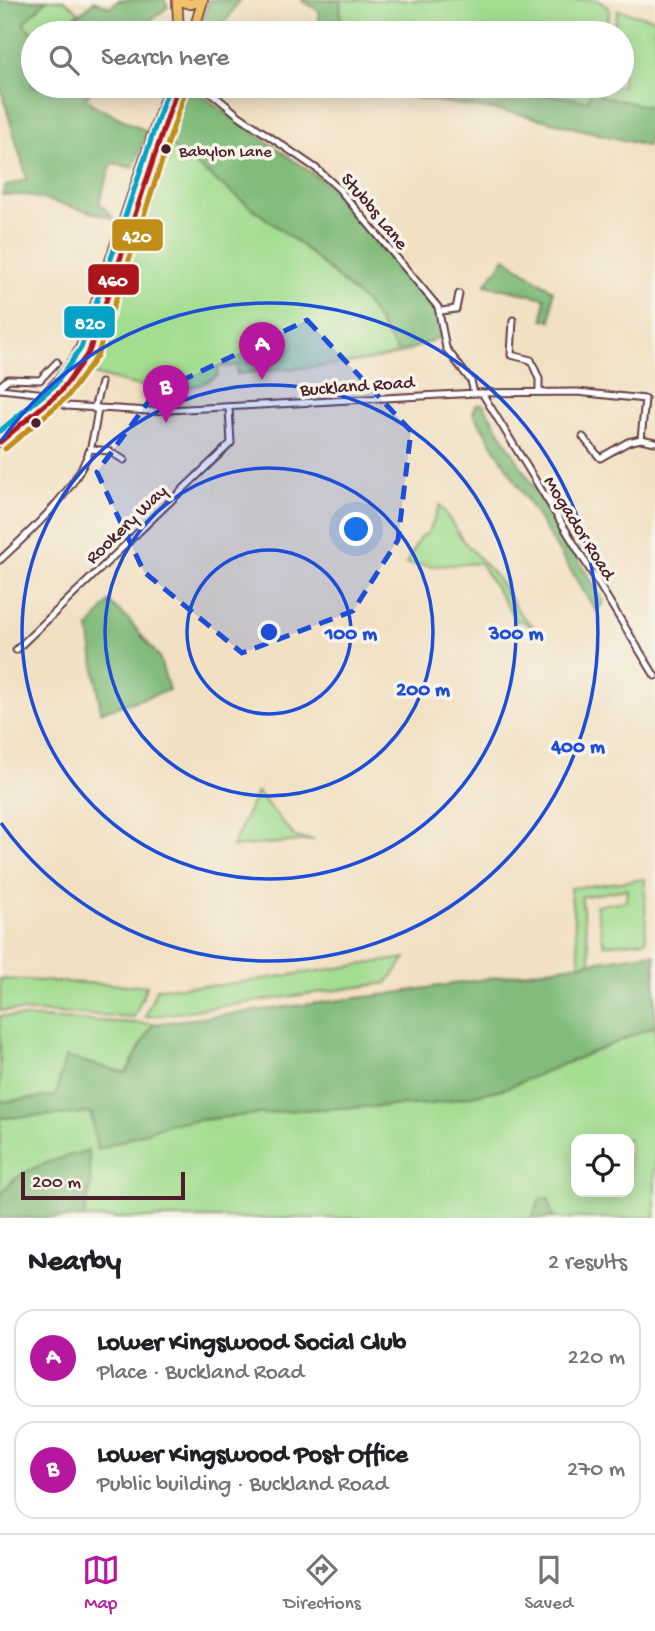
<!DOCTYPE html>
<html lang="en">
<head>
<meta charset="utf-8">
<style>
	:root { --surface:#fff; --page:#f6f6f6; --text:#202124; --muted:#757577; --line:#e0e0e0; --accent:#b5179e }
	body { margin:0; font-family:"Gochi Hand",sans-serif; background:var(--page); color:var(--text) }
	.controls { position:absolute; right:21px; bottom:21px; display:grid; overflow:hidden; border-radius:14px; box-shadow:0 4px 18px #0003 }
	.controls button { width:63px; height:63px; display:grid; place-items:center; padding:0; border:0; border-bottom:2px solid var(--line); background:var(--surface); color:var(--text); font:35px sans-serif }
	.scale { position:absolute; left:21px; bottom:18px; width:164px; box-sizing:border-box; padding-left:7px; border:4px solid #4a1f2b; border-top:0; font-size:19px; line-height:24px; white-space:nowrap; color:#4a1f2b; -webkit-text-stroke:5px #f7f3e8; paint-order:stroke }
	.you { position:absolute; left:357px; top:530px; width:24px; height:24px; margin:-18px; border:5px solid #fff; border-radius:50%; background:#1a73e8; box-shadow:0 0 0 10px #1a73e833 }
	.badge { display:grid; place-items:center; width:46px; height:46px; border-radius:50%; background:var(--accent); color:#fff; font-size:23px; font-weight:700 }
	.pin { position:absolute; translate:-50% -58px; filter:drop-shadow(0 2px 4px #0008) }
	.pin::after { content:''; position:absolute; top:37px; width:24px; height:21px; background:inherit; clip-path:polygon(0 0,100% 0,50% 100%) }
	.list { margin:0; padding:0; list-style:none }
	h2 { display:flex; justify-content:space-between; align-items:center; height:91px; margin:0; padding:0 28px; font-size:30px }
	h2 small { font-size:23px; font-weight:400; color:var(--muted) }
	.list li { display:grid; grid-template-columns:46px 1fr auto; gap:21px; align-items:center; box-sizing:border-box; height:98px; margin:0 14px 14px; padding:0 14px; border:2px solid var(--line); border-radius:21px }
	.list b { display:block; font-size:26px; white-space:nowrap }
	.list p { margin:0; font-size:23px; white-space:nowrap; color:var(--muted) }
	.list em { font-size:23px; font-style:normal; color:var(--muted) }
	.icon { flex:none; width:38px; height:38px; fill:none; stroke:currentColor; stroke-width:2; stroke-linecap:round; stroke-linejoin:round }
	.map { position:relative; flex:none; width:655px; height:1218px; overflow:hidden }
	.search { position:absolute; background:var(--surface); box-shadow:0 4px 18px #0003; left:21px; right:21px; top:21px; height:77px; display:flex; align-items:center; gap:18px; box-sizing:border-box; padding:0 24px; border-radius:38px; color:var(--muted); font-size:26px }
	.sheet { height:315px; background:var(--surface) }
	nav { display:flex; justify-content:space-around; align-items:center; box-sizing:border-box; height:98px; border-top:2px solid var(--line); background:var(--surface); font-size:19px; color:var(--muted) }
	nav a { display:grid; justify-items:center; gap:4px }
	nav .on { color:var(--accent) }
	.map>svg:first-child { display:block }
	.green { fill:#a2dd90; stroke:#767e5e; stroke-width:2; fill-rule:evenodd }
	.forest { fill:#81bc7a; stroke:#666e52; stroke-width:2 }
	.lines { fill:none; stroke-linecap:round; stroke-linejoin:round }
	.street-casing { stroke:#633c42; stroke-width:9 }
	.highway-casing { stroke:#633c42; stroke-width:12 }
	.street { stroke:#fff; stroke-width:5 }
	.highway { stroke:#f2c26a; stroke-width:9 }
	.bus-1-casing { stroke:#f7f3e8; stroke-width:10 }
	.bus-2-casing { stroke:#f7f3e8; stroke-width:10 }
	.bus-3-casing { stroke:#f7f3e8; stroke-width:10 }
	.bus-1 { stroke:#ac151a; stroke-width:5 }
	.bus-2 { stroke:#c08d17; stroke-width:5 }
	.bus-3 { stroke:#04a2c6; stroke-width:5 }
	.marked { fill:#1d4ed8; fill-opacity:0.2; stroke:#1d4ed8; stroke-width:5; stroke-dasharray:14 9; stroke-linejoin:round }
	.ring { fill:none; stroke:#1d4ed8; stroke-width:3.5 }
	.bus-dot { fill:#4a1f2b; stroke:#f7f3e8; stroke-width:2.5 }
	.labels { text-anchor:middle; stroke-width:7; stroke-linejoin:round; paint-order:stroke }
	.bus-label { font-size:17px; fill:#4a1f2b; stroke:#f7f3e8; text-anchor:start }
	.street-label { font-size:19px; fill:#4a1f2b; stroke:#f7f3e8 }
	.centre { fill:#1d4ed8; stroke:#f7f3e8; stroke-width:3.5 }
	.ring-label { font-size:21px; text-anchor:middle; font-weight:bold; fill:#1d4ed8; stroke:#f7f3e8; stroke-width:7; stroke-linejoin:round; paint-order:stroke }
	.line-badge { stroke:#f7f3e8; stroke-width:2.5 }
	.badge-label { font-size:19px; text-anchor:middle; font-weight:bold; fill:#fff }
</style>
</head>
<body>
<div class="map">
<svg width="655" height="1218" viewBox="0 0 655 1218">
	<rect width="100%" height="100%" fill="#f7f3e8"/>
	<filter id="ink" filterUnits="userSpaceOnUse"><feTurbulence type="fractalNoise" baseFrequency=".0143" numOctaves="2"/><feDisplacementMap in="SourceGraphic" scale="14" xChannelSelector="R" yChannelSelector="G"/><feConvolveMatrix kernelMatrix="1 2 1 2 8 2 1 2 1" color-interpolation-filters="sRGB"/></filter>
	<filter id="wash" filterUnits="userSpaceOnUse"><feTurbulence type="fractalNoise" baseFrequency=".00686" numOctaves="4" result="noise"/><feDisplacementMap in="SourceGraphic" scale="28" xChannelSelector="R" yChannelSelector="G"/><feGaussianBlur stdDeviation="1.57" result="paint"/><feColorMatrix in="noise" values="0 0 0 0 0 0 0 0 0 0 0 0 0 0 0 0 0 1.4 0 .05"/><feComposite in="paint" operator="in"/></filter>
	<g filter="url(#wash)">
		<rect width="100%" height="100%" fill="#f1e0c2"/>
		<path class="green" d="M 47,0 L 64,0 L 79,12 L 57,33 L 33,34 L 23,23 Z
			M 340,0 L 598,0 L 610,9 L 605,33 L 341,33 Z
			M 618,10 L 655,19 L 655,108 L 600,96 L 602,86 L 622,86 L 622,33 L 613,33 Z
			M 490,86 L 592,86 L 589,101 Z
			M 171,146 L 302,246 L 367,304 L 399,354 C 346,367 291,367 237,374 L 238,365 L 218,367 L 218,375 C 182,402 122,383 84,371 C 119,298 133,217 171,146 Z
			M 440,505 L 464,542 L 495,575 L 520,614 L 540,632 L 520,620 L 517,622 L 480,563 L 433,566 L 406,564 L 420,537 L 428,533 Z
			M 257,792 L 295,837 L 314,840 L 232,847 Z
			M 645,879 L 646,941 L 604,945 L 596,905 L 626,901 L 627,889 L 581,897 L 591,962 L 580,964 L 570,888 Z
			M 406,958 L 387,983 L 145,1017 L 157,988 L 222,985 Z
			M 0,979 L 147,986 L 134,1017 L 0,1010 Z
			M 0,1016 L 153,1024 L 126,1073 L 65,1057 L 56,1096 L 0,1102 Z
			M 655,1026 L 655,1218 L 553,1218 L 548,1199 L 533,1214 L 532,1218 L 83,1218 L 90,1189 L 45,1164 L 12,1181 L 0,1198 L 0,1118 L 91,1113 L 97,1150 L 171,1123 L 297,1110 L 432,1104 L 506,1088 ZM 576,1139 L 629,1139 L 629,1192 L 576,1192 Z"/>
		<path class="forest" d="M 0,0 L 47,0 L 23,23 L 33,34 L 33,86 L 99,86 L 85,97 L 97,107 L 146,131 L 133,168 L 112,163 L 99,202 L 113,218 L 27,195 L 2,195 L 6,186 L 27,179 L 0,86 Z
			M 119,0 L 165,0 L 168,7 L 134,33 L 57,33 L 95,1 L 110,7 Z
			M 209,0 L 240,0 L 218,33 L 199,33 Z
			M 301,0 L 340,0 L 341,33 L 319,33 L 319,11 Z
			M 403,86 L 489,86 L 588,101 L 592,86 L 602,86 L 600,96 L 655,108 L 655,113 L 647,146 L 520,114 L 411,97 Z
			M 194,90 L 326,183 L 437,314 L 441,337 L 399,354 L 367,304 L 302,246 L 171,146 L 180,96 Z
			M 505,258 L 553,291 L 551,321 L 543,319 L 545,298 L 485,285 Z
			M 483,404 L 604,602 L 596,611 L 473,413 L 476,405 Z
			M 109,602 L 128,619 L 159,657 L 169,690 L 101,712 L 89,628 Z
			M 645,954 L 655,955 L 655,1026 L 506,1088 L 476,1095 L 432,1104 L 297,1110 L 171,1123 L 97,1150 L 91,1113 L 0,1118 L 0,1102 L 56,1096 L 65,1057 L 126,1073 L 153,1024 L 389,994 Z
			M 88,1150 L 91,1184 L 83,1218 L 0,1218 C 0,1211 0,1202 1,1196 C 15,1167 61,1159 88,1150 Z
			M 548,1198 L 553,1218 L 532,1218 L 540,1199 Z"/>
	</g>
	<g filter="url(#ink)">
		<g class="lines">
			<defs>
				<path id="street" d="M 203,86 L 238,115 L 317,169 L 339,189 L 438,307 L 446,348 L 471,381 L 474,393
					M 441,311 L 456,309 L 459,294
					M 513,320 L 511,355 L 531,360 L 539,379 L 539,392
					M 0,386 L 8,379 L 40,380 L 57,362
					M 0,389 L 46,394 L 66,406 L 150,411 L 476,393 L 577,392 L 645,399 L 641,439 L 628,442 L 600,458 L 583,437
					M 482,393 L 655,676
					M 94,409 L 101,383
					M 641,439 L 655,442
					M 90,449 L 109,451 L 124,460
					M 0,560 C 31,531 78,489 91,446 C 94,435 96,422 98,409
					M 16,650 L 231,443 L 229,408"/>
				<path id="highway" d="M 177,0 L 179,33
					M 178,0 L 191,4 L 200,0
					M 193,33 L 203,0
					M 0,432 C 32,408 63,383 81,347 L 169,86
					M 0,442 C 34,415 69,392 89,352 L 178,86"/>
			</defs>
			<use href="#street" class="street-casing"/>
			<use href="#highway" class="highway-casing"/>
			<use href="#street" class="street"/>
			<use href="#highway" class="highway"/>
			<defs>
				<path id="bus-1" d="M 0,442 L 61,391 L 89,352 L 178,86"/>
				<path id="bus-2" d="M 5,449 L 67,397 L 97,356 L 186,89"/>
				<path id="bus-3" d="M 0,431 L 55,385 L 81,348 L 169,86"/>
			</defs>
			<use href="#bus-1" class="bus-1-casing"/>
			<use href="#bus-2" class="bus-2-casing"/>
			<use href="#bus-3" class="bus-3-casing"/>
			<use href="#bus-1" class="bus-1"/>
			<use href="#bus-2" class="bus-2"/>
			<use href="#bus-3" class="bus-3"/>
		</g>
	</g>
	<path class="marked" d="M 307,320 L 411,431 L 398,540 L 353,611 L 242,653 L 144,572 L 97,472 L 154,394 Z"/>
	<g class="ring">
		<circle cx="269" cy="632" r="82"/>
		<circle cx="269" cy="632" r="164"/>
		<circle cx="269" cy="632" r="247"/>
		<path d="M1 441A329 329 0 1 1 1 823"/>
	</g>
	<g class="bus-dot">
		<circle cx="166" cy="149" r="6"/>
		<circle cx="36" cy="423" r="6"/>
	</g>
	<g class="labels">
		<g class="bus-label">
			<text x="179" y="156">Babylon Lane</text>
		</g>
		<g class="street-label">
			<text transform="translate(376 210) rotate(50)" y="7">Stubbs Lane</text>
			<text transform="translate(357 384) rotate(-4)" y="7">Buckland Road</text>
			<text transform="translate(125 523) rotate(-44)" y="7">Rookery Way</text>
			<text transform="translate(581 527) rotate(58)" y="7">Mogador Road</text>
		</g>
	</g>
	<circle cx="269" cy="632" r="10" class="centre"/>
	<g class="ring-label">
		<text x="351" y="639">100 m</text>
		<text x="516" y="639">300 m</text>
		<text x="423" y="695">200 m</text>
		<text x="578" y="752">400 m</text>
	</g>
	<g class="line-badge">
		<rect x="111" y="218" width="53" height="34" rx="7" fill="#c08d17"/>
		<rect x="87" y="263" width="53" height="33" rx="7" fill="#ac151a"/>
		<rect x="63" y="305" width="53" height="34" rx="7" fill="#04a2c6"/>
	</g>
	<g class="badge-label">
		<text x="137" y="242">420</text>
		<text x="113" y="286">460</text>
		<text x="90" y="329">820</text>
	</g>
</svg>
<div class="controls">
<button><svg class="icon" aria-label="locate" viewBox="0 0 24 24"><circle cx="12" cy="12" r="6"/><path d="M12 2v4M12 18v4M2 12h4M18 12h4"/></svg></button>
</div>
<div class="scale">200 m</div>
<div class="you"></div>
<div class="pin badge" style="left:262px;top:380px">A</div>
<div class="pin badge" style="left:166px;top:423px">B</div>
<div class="search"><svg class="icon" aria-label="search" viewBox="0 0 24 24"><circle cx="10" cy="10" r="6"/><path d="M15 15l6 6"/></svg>Search here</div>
</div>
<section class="sheet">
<h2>Nearby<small>2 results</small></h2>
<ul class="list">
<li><span class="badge">A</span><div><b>Lower Kingswood Social Club</b><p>Place · Buckland Road</p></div><em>220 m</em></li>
<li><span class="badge">B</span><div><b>Lower Kingswood Post Office</b><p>Public building · Buckland Road</p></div><em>270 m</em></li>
</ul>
</section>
<nav>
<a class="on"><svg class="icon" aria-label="map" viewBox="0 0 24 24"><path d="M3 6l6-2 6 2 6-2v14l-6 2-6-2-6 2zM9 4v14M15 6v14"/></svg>Map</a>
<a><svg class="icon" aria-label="directions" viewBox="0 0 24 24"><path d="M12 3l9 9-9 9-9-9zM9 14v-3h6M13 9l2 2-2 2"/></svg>Directions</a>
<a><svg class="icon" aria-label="saved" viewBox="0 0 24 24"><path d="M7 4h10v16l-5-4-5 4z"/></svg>Saved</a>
</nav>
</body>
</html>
